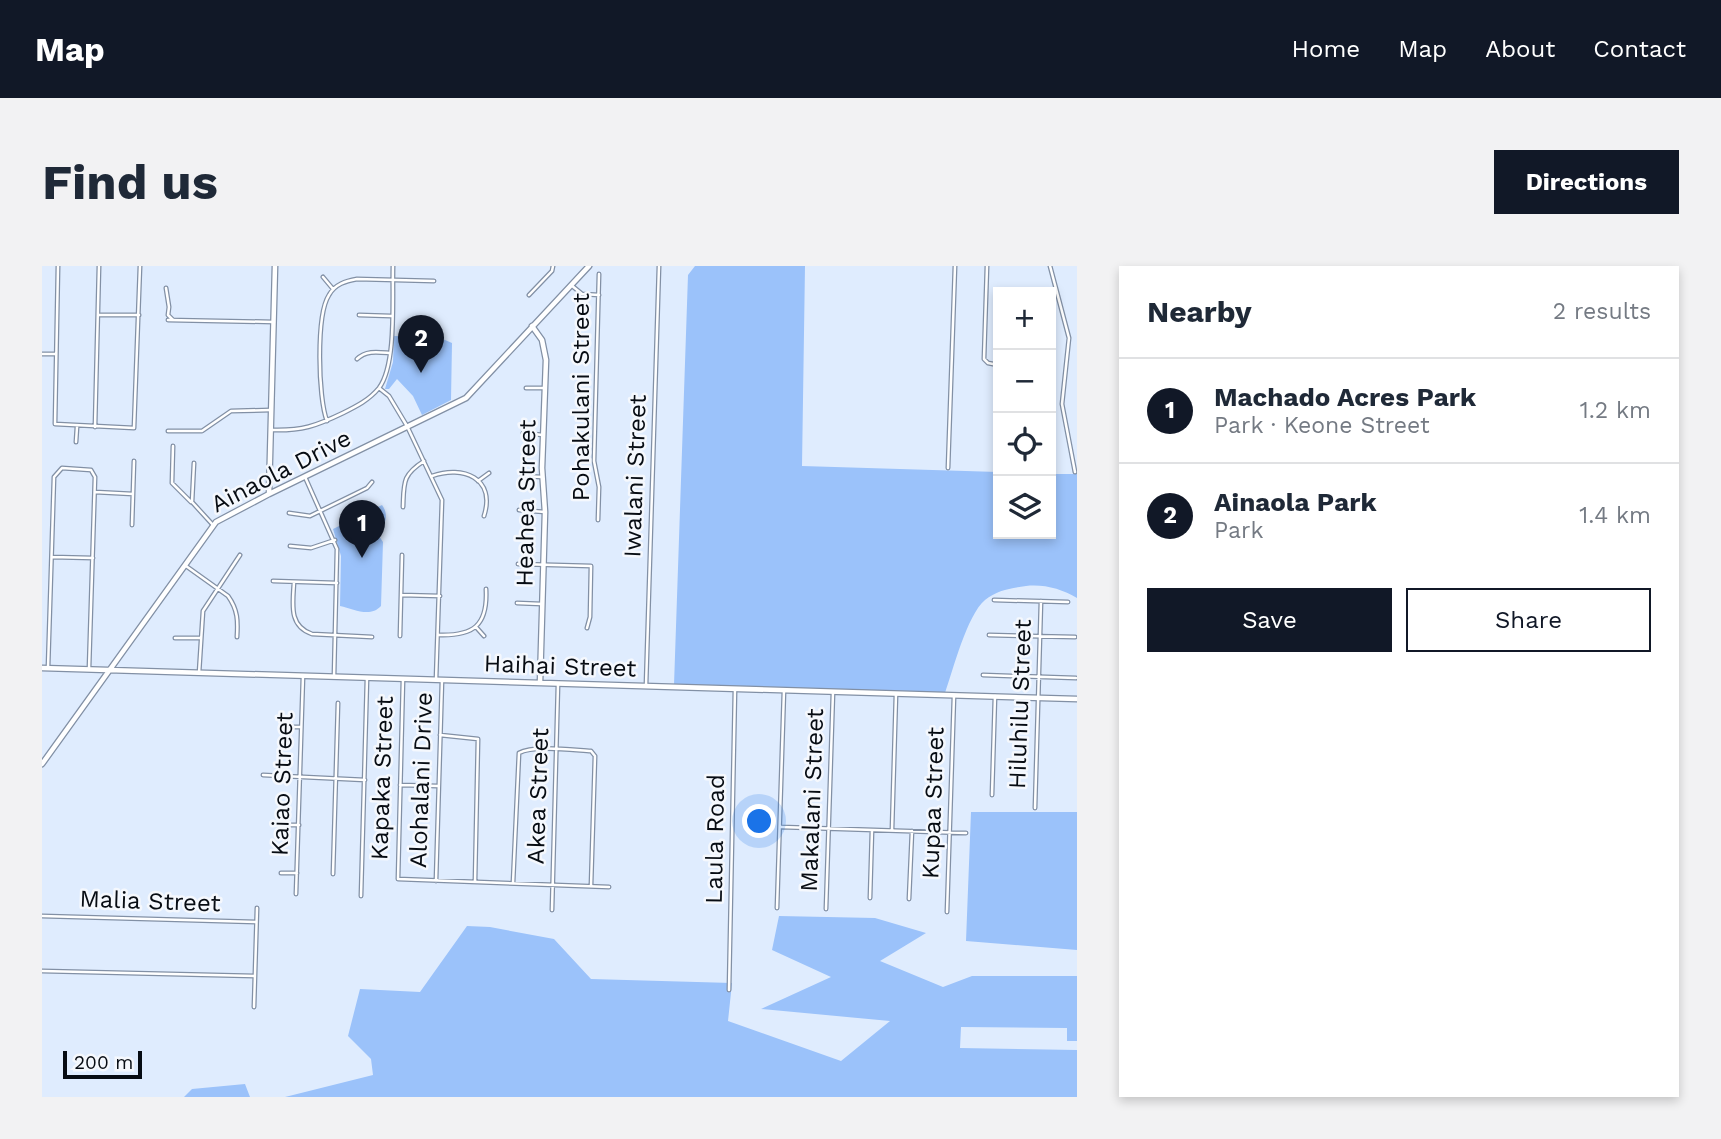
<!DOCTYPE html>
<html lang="en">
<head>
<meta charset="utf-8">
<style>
	:root { --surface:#fff; --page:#f2f2f3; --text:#1f2937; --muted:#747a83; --line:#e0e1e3; --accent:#111827 }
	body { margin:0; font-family:"Work Sans",sans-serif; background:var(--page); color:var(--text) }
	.controls { position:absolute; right:21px; top:21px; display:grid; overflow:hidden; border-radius:0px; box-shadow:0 4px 10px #0003 }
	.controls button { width:63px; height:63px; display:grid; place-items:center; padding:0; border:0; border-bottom:2px solid var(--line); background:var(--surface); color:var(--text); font:35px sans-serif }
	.scale { position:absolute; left:21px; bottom:18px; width:79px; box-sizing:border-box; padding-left:7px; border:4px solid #070c13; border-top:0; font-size:19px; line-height:24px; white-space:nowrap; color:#070c13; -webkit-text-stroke:5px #f5f8fd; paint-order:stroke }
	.you { position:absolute; left:718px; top:556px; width:24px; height:24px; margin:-18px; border:5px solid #fff; border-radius:50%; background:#1a73e8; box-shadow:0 0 0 10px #1a73e833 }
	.badge { display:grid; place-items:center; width:46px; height:46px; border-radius:50%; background:var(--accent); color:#fff; font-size:23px; font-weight:700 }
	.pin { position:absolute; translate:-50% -58px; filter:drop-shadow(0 2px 4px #0008) }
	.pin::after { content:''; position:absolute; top:37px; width:24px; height:21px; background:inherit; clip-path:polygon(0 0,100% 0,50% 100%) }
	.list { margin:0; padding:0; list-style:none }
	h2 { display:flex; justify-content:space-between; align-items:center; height:91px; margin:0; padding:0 28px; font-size:30px }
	h2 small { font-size:23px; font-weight:400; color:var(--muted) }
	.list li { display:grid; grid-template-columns:46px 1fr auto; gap:21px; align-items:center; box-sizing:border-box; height:105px; padding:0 28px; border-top:2px solid var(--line) }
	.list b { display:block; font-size:26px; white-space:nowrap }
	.list p { margin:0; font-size:23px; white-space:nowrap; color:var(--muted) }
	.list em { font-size:23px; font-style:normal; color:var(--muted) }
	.actions { display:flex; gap:14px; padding:21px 28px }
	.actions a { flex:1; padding:16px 0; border:2px solid var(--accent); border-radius:0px; text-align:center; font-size:24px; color:var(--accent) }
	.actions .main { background:var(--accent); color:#fff }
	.icon { flex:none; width:38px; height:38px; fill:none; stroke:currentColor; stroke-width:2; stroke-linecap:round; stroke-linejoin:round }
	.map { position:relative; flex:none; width:1035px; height:831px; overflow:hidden; border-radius:0px }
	header { display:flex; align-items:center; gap:42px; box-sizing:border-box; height:98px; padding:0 35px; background:var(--accent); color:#fff }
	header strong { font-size:33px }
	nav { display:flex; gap:38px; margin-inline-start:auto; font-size:24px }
	.intro { display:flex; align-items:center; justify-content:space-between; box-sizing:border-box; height:168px; padding:0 42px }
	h1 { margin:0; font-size:49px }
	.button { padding:18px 32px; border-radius:0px; background:var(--accent); color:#fff; font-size:24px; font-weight:700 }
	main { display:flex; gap:42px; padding:0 42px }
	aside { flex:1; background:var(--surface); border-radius:0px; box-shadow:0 4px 10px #0003 }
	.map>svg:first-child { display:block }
	.green { fill:#9bc2fa }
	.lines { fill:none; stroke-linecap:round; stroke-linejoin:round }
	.minor-casing { stroke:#8290a5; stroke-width:5 }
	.tertiary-casing { stroke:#8290a5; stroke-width:7 }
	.minor { stroke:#fff; stroke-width:2.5 }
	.tertiary { stroke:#fff; stroke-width:4.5 }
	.labels { text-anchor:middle; stroke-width:5; stroke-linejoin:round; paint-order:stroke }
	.street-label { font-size:24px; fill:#070c13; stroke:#f5f8fd }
</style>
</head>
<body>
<header>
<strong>Map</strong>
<nav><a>Home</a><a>Map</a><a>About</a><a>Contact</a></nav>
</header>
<div class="intro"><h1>Find us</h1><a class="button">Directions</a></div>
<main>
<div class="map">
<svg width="1035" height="831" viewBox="0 0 1035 831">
	<rect width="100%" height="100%" fill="#dfecfe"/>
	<path class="green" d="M 653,0 L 763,0 L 760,200 L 956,206 L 956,268 L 1009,268 L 1009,208 L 1035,208 L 1035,332 C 1020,323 1002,318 984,320 C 969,322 955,324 943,334 C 925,349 911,404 903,427 L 632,419 L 646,9 Z
		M 352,70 L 396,71 L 410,77 L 409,134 L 380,149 L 371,130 L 355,113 L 347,123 L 343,123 L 351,96 Z
		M 340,239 C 348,250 342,259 337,270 L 341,276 L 339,340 C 328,352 312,343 298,340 L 299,290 L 291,263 Z
		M 929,546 L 1035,546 L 1035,684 L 924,675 Z
		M 737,650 L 833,652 L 884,667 L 838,695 L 901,721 L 930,710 L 1035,710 L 1035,775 L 1025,775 L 1025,762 L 919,761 L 918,782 L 1035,784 L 1035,831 L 243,831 L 331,809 L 329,793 L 306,770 L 318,723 L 378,726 L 425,660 L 448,661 L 512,673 L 549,713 L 690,717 L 686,755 L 799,795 L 848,755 L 719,743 L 789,711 L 730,684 Z
		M 203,818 L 208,831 L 142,831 L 150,823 Z"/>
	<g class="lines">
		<defs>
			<path id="minor" d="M 16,0 L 13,158 L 92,162 L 98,0
				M 945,0 L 942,93 L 946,97 L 956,99
				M 1008,0 L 1027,72 L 1020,138 L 1033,206
				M 281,11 L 291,23
				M 529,19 L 540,28 L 557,29
				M 124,22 L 127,41 L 126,49 L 131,54
				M 487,29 L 510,5 L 511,0
				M 56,49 L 97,49
				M 317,49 L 349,50
				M 126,54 L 232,56
				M 0,88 L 13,88
				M 315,93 C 324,84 336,86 348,87
				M 337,122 L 347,130 L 365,160 L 400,234 L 394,414
				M 484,122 L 503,122
				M 285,155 C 276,132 274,49 287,29 C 293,18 304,15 315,13 L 392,15
				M 53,161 L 57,0
				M 229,164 C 260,165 274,160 301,147 C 315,140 327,134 337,122 C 355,98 350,31 351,0
				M 126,165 L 160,165 L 189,145 L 229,144
				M 481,167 L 501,169
				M 34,176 L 35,161
				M 131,180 L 130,217 L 149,236
				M 152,197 L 150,236 L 171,259
				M 906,202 L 913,0
				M 390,210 C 421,199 454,212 442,250
				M 480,210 L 500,211
				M 263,211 L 295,283 L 292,411
				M 436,215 L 447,207
				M 53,226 L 91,228
				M 361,241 C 362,217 360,209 382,195
				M 477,244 L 503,246
				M 247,247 L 268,250 L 325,222 L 330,216
				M 556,254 L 557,221 L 552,195 L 557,8
				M 90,259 L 92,195
				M 248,280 L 269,282 L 293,274
				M 10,291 L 51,292
				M 476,298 L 549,300 L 548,351 L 545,362
				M 144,300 L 186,330 C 196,344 196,355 195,371
				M 231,315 L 295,317
				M 252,316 C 251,337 246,360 270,368 L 330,371
				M 359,329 L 398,330
				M 952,334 L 1026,336
				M 475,337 L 500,338
				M 434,361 L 442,370
				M 397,369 C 431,370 446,360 444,323
				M 947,369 L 1033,371
				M 358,370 L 360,289
				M 133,372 L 158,372
				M 6,402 L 12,211 L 20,202 L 49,204 L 53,211 L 47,403
				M 157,407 L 161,345 L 198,289
				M 941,409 L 1034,412
				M 361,413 L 356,613 L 567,621
				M 604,420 L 617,0
				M 244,461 L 259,461
				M 398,469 L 436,473 L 433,616
				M 221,509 L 323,514
				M 358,519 L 396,520
				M 950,529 L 953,430
				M 993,542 L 999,335
				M 241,559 L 257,559
				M 739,561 L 924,567
				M 850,564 L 854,428
				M 239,607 L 255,607
				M 291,608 L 296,437
				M 394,615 L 400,414
				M 471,617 L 477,487 C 491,479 531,484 549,485 L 553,490 L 549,620
				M 254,628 L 261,410
				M 319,630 L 325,412
				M 828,632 L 830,564
				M 867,633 L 870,565
				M 735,642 L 742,424
				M 784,643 L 791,426
				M 510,644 L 516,418
				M 905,646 L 912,430
				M 0,650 L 214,656
				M 0,705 L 213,710
				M 687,724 L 693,423
				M 212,741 L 215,642"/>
			<path id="tertiary" d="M 490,60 L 500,74 L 504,94 L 500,202 L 503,246 L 498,417
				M 227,228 L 233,0
				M 0,402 L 1035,433
				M 0,498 L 174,256 L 227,228 L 424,132 L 547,0"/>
		</defs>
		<use href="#minor" class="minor-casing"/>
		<use href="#tertiary" class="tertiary-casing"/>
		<use href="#minor" class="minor"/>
		<use href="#tertiary" class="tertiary"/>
	</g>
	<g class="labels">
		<g class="street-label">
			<text transform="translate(539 131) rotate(-90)" y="8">Pohakulani Street</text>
			<text transform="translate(239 205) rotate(-27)" y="8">Ainaola Drive</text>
			<text transform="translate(593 210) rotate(-88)" y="8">Iwalani Street</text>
			<text transform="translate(484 237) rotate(-89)" y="8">Heahea Street</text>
			<text transform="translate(518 400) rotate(2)" y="8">Haihai Street</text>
			<text transform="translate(978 438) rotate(-88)" y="8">Hiluhilu Street</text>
			<text transform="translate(340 512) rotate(-88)" y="8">Kapaka Street</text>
			<text transform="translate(379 514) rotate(-88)" y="8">Alohalani Drive</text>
			<text transform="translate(240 518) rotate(-88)" y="8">Kaiao Street</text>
			<text transform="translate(496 530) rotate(-88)" y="8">Akea Street</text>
			<text transform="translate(770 534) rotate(-88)" y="8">Makalani Street</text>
			<text transform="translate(891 537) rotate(-88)" y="8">Kupaa Street</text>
			<text transform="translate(673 573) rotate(-89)" y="8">Laula Road</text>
			<text transform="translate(108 635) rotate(2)" y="8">Malia Street</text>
		</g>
	</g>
</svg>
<div class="controls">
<button>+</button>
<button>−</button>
<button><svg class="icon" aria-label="locate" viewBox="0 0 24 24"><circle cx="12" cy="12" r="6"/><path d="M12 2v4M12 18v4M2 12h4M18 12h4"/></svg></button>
<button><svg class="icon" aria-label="layers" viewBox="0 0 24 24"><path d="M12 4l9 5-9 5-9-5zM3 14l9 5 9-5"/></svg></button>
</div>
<div class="scale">200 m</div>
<div class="you"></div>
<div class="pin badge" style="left:320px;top:292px">1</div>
<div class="pin badge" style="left:379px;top:107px">2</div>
</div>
<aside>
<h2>Nearby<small>2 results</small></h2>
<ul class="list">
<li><span class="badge">1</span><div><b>Machado Acres Park</b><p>Park · Keone Street</p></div><em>1.2 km</em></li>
<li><span class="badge">2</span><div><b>Ainaola Park</b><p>Park</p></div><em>1.4 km</em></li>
</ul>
<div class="actions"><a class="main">Save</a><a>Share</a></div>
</aside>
</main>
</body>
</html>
